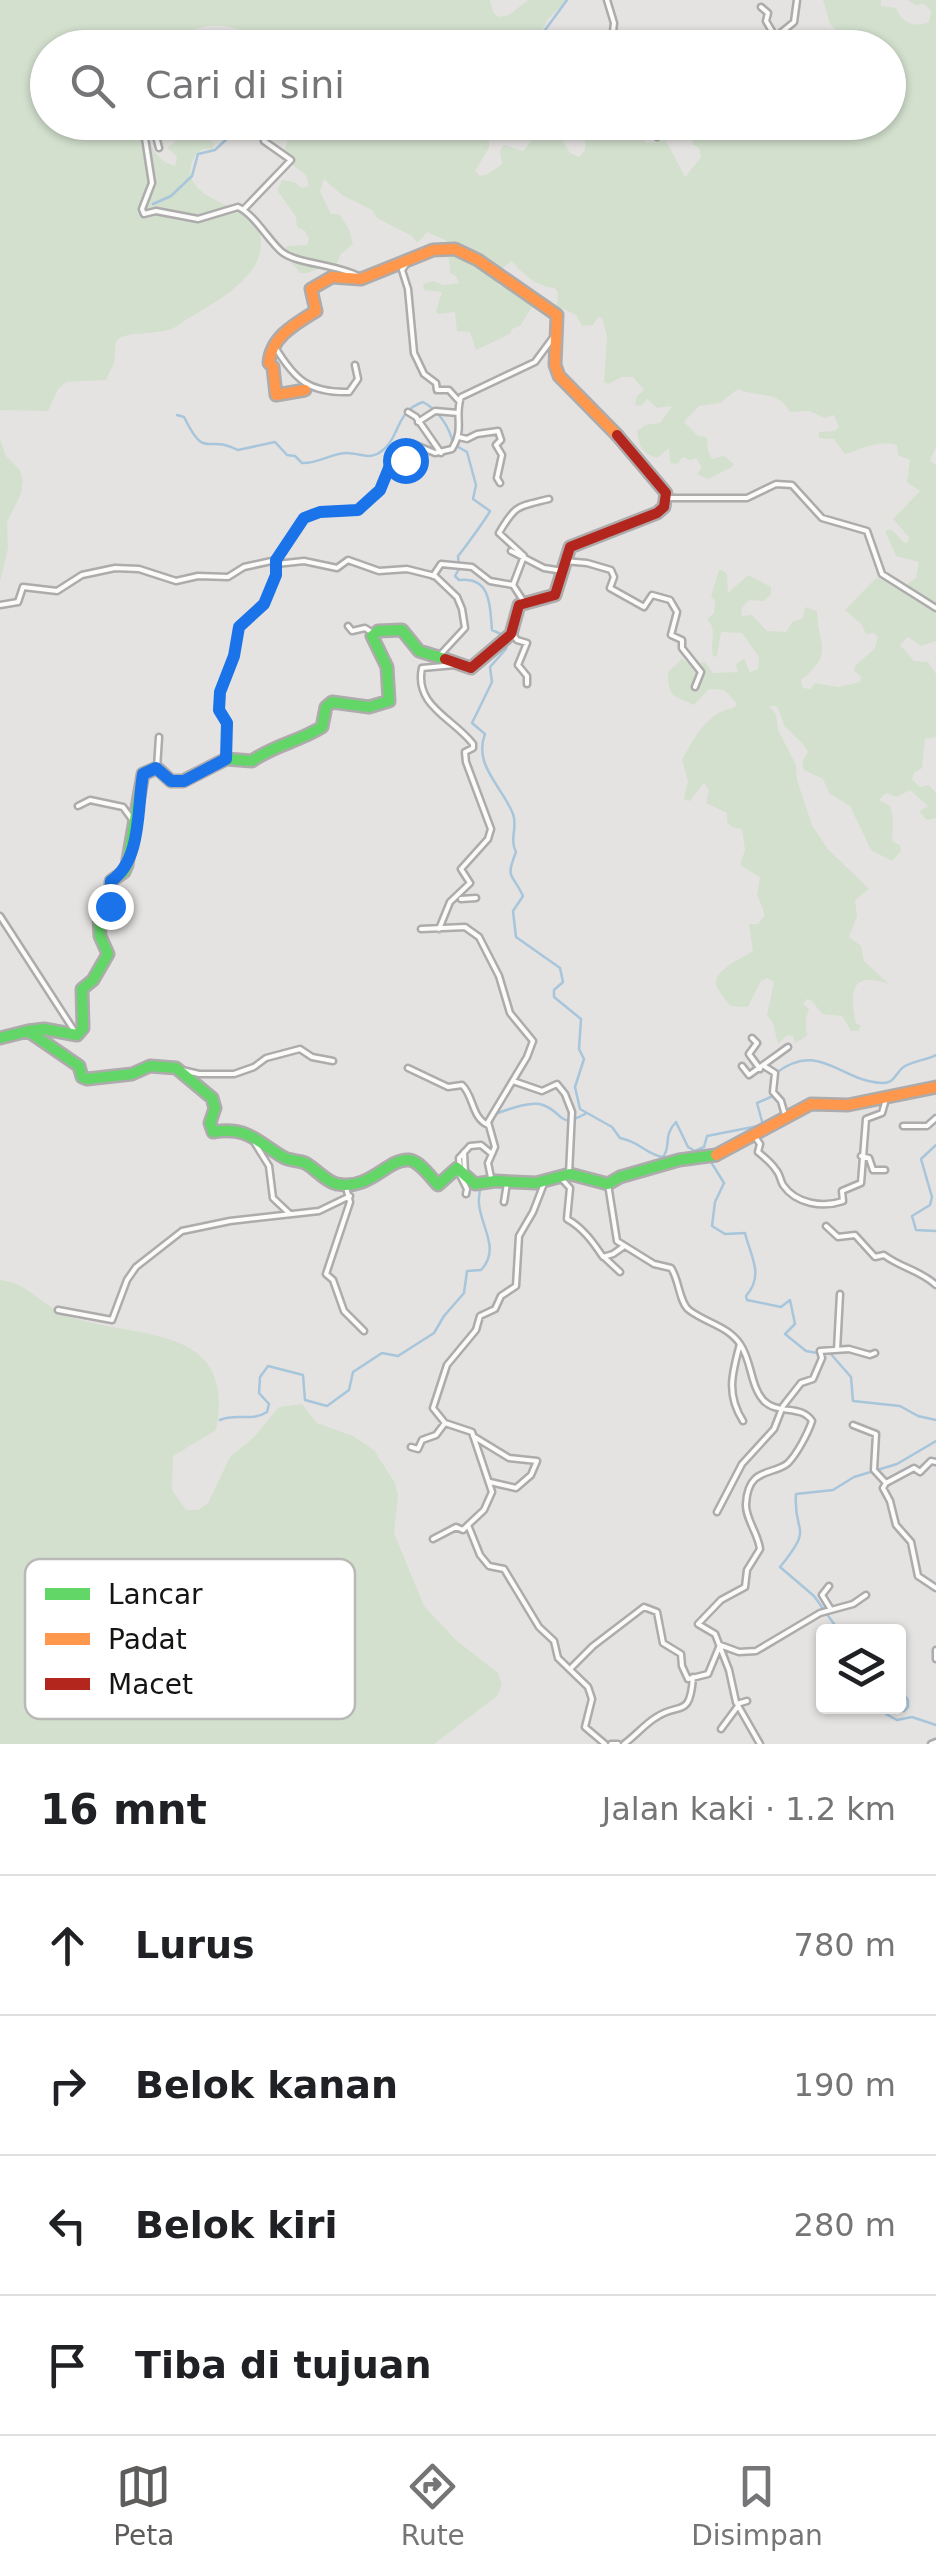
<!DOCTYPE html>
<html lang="id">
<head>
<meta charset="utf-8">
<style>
	:root { --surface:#fff; --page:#f2f2f2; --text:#202124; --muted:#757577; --line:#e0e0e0; --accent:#5e5d5c }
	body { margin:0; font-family:"DejaVu Sans",sans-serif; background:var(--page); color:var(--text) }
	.controls { position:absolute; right:30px; bottom:30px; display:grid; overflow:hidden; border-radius:10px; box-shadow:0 2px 8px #0004 }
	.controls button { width:90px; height:90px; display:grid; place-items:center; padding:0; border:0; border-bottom:2px solid var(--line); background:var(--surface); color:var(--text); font:50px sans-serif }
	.stop { position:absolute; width:30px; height:30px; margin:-22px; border:8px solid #1a73e8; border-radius:50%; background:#fff }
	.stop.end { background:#1a73e8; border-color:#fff; box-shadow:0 2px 10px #0008 }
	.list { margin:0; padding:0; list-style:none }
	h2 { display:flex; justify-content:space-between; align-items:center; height:130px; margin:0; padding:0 40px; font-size:42px }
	h2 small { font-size:32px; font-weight:400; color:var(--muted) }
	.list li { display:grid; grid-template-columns:65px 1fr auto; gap:30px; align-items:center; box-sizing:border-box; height:140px; padding:0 40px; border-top:2px solid var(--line) }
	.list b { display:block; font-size:38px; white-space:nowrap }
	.list em { font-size:32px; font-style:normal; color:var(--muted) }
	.icon { flex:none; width:55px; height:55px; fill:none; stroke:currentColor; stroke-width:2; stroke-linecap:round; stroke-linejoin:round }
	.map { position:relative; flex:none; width:936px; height:1744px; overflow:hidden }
	.search { position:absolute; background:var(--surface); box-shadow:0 2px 8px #0004; left:30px; right:30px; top:30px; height:110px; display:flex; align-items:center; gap:25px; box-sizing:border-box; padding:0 35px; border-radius:55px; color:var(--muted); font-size:38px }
	.sheet { height:690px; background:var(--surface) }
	nav { display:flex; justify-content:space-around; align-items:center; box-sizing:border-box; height:140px; border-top:2px solid var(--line); background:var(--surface); font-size:28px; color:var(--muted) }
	nav a { display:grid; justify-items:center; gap:5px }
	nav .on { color:var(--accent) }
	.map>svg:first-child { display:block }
	.green { fill:#d3e0ce }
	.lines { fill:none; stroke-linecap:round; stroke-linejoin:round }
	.stream { stroke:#a7c5db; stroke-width:2.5 }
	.street-casing { stroke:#adabab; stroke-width:9 }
	.fast-casing { stroke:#adabab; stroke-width:15 }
	.slow-casing { stroke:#adabab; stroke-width:15 }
	.jam-casing { stroke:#adabab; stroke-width:15 }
	.street { stroke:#fbfbfa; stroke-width:4 }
	.fast { stroke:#63d668; stroke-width:10 }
	.slow { stroke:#ff974d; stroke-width:10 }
	.jam { stroke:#b3261e; stroke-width:10 }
	.route { stroke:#1a73e8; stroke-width:12 }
	.key { fill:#fff; stroke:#b9b9b8; stroke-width:2.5 }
	.key-label { font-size:28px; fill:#161514 }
</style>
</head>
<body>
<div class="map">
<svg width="936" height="1744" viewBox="0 0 936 1744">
	<rect width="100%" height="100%" fill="#e5e3e1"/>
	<path class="green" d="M 0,0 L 490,0 L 493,12 L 498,17 L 509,15 L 528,0 L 568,0 L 548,19 L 539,36 L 519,47 L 276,47 L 276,44 C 259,45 258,39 245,32 C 229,24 200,23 187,34 L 182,47 L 136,44 L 114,47 L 79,34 L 70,35 L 70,41 L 75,47 L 48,48 L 48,122 L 139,123 C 150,139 153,161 175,166 L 177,156 L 167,148 L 175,142 L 172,128 L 194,123 L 195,130 L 215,144 L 212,149 C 203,148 198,151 194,158 C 176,193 229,203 252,218 C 285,265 221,299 189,318 C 182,322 176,328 168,330 C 153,334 136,332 121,337 L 116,341 L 114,363 L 106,380 L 66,382 L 58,389 L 48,411 L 0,410 Z
		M 823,0 L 881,0 L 881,6 L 896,8 C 902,23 915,28 929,22 L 931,11 L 924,4 L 915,5 L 908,0 L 936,0 L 936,447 L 930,461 L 936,465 L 936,641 L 921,646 L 908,637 L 900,645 L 914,661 L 928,662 L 936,674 L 936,737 L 925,739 L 922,768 L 914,773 L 912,779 L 920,787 L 929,785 L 936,793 L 936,818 L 927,820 L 919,811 L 928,806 L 910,790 L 897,797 L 886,793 L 879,800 L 890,806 L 893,818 L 892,841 L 900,845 L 901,851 L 892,861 L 871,850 L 850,806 L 829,793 L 823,779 L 804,770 L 802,762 L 808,752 C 802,740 795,737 786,728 C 781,721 782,713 776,706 L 769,706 L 776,714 L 778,730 L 796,765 L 797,780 L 812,825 L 827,848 L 869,889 L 855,900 L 857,916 L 849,937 L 861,946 L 864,961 L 889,984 C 852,971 849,990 856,1023 L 861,1026 L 858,1031 L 851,1031 L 842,1016 L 822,1014 L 812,1001 L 807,999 L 803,1004 L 809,1009 L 806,1018 L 807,1036 L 795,1043 L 793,1036 L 787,1035 L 778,1044 L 773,1023 L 767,1015 L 774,982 L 767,978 L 761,981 L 748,1007 L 730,1006 C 726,1000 717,990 716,984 C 714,969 743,958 753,951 L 749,924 L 758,924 L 765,915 L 757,895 L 760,877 L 740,865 L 745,850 L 742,829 L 732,827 L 727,822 L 727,813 L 706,803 L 709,790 L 704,783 L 690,801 L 684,799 L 688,781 L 682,760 C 693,739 709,710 734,708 L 737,703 L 724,690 L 709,689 L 694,705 C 674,695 668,699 668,672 L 682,659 L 689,664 L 705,662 L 713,673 L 738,672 L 736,664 L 744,659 L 750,672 L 758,669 L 759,657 L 742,633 L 721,632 L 717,656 L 714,657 C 708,644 719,631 707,619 L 714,613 L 715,601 L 711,596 L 719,570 L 722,570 L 727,574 L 728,593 L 748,575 L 771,587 L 771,594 L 764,601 L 749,600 L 741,609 L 742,616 L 752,615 L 767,631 L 786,632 L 792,622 L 803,618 L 805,607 L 817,611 C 817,643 836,653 801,680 L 803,688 L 810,689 L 815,683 L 838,687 L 860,682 L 861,676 L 854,671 L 855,666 L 875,648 L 878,637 L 874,633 L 866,634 L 862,625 L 845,610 L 877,577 L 905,591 L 908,583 L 916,578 L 919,562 L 896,556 L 886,533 L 886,530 L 892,530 L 905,543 L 908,542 L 909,537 L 893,519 L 920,491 L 907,482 L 910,460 L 898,455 L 897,445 C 877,440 862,449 845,454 L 834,439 L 819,438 L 819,432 L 835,431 L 839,427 L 834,415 L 825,418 L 809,411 L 790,412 C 779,390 758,398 738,389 L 720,403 L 699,406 L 684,422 L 698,436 L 707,437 L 708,451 L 712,459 L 724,456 L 734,464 L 732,467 L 708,479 L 697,474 L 702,468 L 696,458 L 690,460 L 683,457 L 677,464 L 670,463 L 669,448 L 657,458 C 641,453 640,447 637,431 L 645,425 L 660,423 L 672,406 L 657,408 L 647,399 L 641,406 L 635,405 L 637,396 L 644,390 L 633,377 L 622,377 L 608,384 L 604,381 L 607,336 L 602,318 L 598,317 L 593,325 L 582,326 L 576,315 L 562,308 L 556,311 L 558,293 L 555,288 C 539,288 522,274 512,261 L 498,271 L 498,285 L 526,296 L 532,307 L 520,326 L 512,329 L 510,334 L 476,350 L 470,332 L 457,331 L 455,312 L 438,314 L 436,311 L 442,292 L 424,290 L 423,284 L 433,281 L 443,285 L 459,283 L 456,276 L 450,273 L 447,241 L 427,232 L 417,243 L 412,236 L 377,218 L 372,210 L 342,195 L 324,179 L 320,191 L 331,214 L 339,214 L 349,229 L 353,244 L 341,254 L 334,269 C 315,265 312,275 300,273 L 283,253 L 287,246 L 307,245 L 309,239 L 305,231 L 297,227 L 296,217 L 277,190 L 282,180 L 294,182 L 302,188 L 309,186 L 306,175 L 282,157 L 293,123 L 464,122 L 466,128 L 485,126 L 489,130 L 489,148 L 475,171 L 480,176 L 488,174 L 502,164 L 500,151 L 504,145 L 523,151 L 531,141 L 528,123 L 565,123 L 562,140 L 570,153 L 579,157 L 585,150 L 586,123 L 643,123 L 646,143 L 666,140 L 685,177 L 701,157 L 699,148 L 692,144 L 694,138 L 702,136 L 712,123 L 888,122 L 888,48 L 857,47 L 830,24 Z
		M 0,439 L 6,456 L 20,470 L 23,481 L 21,494 L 7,522 L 8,548 L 0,582 Z
		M 0,1280 C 28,1282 43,1307 68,1316 C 133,1340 238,1321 216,1430 L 173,1456 L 172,1490 L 186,1510 L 198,1510 L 208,1503 L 230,1457 L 254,1437 L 279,1407 L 302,1404 L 317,1423 L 353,1436 L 374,1450 L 395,1483 L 398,1496 L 394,1533 L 424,1606 L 457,1641 L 498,1673 L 502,1685 L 497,1696 L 434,1744 L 0,1744 Z"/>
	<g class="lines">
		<path class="stream" d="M 522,48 L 537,41 L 567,0
			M 307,122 L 315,122
			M 333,122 C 348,134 371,140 390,134 C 400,132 404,125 413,122
			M 153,204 L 171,196 L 192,176 L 198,154 L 215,150 L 230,136 L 239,138 L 249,131 L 255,132 L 278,122
			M 177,415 L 184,417 C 206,462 206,433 238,450 L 275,442 L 287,455 L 295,456 L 302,463 C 318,464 331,453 347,453 C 358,453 368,459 377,454 C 401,442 393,412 423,402 C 438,410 450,427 453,444 L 467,452 L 476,485 L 473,499 L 490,511 C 488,516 461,553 458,556 L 459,569 L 455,576 L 459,580 C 492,576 490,608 492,630 L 503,635
			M 507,642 L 506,649 L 490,667 L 492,682 L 472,723 L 485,734 C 473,765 502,786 513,814 C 518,827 509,839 516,852 C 505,880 512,872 523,896 L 513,911 L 516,937 L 560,968 L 563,982 L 554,990 L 554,997 L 581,1019 L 579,1049 L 584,1059 L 575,1087 L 580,1109 L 612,1127 L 620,1138 C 641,1142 645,1154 663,1157 C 672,1145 662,1137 676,1122 L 688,1147 L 695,1151 L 704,1147 L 707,1136 L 763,1125 L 757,1103 L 775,1095 L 775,1086
			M 776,1073 C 819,1040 840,1081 881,1083 C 896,1084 895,1072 905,1066 C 914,1061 926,1060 936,1055
			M 491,1125 L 495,1114 C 507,1110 531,1100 543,1105 C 565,1113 557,1129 585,1114
			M 936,1145 L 921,1159 L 932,1197 L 930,1205 L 912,1216 L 916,1230 L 936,1231
			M 711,1162 L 724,1183 L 715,1202 L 712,1226 L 725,1234 L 745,1233 C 750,1255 765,1275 746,1296 L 747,1300 L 781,1307 L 790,1300 L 795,1324 L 785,1334 L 806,1351 L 817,1353
			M 830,1353 L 851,1377 L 853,1401 L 900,1406 L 918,1416 L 936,1420
			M 220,1420 C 235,1413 252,1422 267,1412 L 269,1404 L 259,1393 L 260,1377 L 268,1366 L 303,1375 L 305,1400 L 327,1406 L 349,1390 L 353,1372 L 382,1353 L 398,1356 L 434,1333 L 444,1316 L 464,1293 L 467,1271 L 481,1270 C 506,1243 468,1217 482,1184
			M 839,1631 L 814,1596 L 780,1567 C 815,1524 793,1536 796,1494 L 833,1490 L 854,1477 L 897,1464 L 936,1441
			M 898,1644 C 903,1664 908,1675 902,1692 L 908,1700 L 908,1707 L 904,1711 L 888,1711 L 886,1714 L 897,1720 L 912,1717 L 936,1725"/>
		<defs>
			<path id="street" d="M 607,0 L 614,23 L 611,48
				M 761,7 L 768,13 L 766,21 L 776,38
				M 777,48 L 777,36 L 794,22 L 797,0
				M 155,122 L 145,138 L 152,183 L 142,209 L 144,214 L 156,211 L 198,219 L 238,207 C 255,215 268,240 282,252 C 297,264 336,264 358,276
				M 183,122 L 184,122
				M 153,124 L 159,148
				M 680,131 L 685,122
				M 657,137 L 658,122
				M 244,209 L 291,160 L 264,141
				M 407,263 L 402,270 L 408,289 L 414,353 L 424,374 L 436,383 L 437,390 L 449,390 L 459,401
				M 275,347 C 295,380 309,393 349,392 L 358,379 L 355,365
				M 408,412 L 416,417 L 441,453
				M 418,422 L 435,411 L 458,413
				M 459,437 L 467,439 L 477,434 L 498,431 L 501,440 L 496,445 L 502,455 L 497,478 L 500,483
				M 668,498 L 747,498 L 776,484 L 792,485 L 822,518 L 867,531 L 882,574 L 936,608
				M 511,551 L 544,568 L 563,571
				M 564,561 L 587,563 L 611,570 L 614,577 L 610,588 L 644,607 L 652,595 L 670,600 L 677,612 L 671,635 L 682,640 L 682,648 L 701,672 L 695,687
				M 276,564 L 304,561 L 337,568 L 348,560 L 379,571 L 407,569 L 435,576 L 457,597 L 462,609 L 465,628 L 440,655
				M 433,576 L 441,564 L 472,567 L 490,581 L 513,585 L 524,602
				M 513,585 L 524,556 L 499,533 C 516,504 517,507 549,499
				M 0,605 L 18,602 L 23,587 L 57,591 L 82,575 L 115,568 L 139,569 L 176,581 L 198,576 L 228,577 L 244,567 L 276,560
				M 348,626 L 352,631 L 365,628 L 373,633
				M 512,633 L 517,640 L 527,643 L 518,665 L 527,676 L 527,684
				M 226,759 L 227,723 L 219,710 L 220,692 L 234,657 L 239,627 L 264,604 L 276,575 L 276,560 L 304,517 L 320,512 L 358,510 L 380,490 L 389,468 L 402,463 L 413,444 L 435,453 L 452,449 C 465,428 454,417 461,397 L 535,362 L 555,335
				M 157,768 L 159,737
				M 78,806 L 90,800 L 123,807 L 134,822
				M 461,899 L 476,898
				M 0,916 L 77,1035
				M 421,929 L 465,927 L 479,937 L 499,976 L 510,1013 L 533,1041 L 527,1057 L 488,1122 L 495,1147 L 492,1154 L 481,1145 L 470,1146 L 459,1158 L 460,1168
				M 439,929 L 450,902 L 470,883 L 461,869 L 488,839 L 491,829 L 466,762 L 465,752 L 473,748 L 473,744 C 453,718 414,706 422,668 L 455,665
				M 752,1038 L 757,1043 L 749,1054 L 760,1069
				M 742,1066 L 749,1075 L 788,1047
				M 764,1066 L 775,1073 L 773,1092 L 781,1101 L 785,1115
				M 408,1068 L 448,1087 L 462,1085 C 474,1096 471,1117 488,1125
				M 178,1069 L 199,1074 L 234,1074 L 254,1067 L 266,1058 L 300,1049 L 312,1057 L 333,1061
				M 513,1081 L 542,1091 L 557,1084 L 565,1094 L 572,1112 L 569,1174
				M 903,1126 L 927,1126 L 936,1118
				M 753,1134 L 760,1144 L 758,1152 C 764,1157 772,1163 776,1170 C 780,1174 780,1180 783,1185 C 796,1204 823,1208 843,1201 L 842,1191 L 861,1183 L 866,1119 L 882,1113 L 886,1099
				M 251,1137 L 269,1166 L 273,1198 L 290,1214
				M 464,1152 L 465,1173
				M 861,1156 L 869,1158 L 873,1170 L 885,1170
				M 459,1173 L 467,1189 L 466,1194
				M 560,1177 L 570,1188 L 567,1219 C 583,1228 593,1242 603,1257 L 613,1254 L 623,1247
				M 545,1181 L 533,1212 L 519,1236 L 516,1286 L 501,1296 L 495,1309 L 480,1316 L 476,1330 L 447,1365 L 433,1408 L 445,1423 L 472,1432 L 492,1492 L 484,1510 L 468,1525 L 480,1555 L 489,1566 L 504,1569 L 539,1627 L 554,1641 L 558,1658 L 588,1687 L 592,1699 L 585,1727 L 605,1744
				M 492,1182 L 488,1163 L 492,1154
				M 345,1184 L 350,1202 L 326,1274 L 333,1280 L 344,1311 L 364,1331
				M 608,1184 L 617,1241 L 654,1264 L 671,1268 C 679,1279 679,1302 689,1310 C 706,1323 728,1326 740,1344 C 752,1361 750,1386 764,1401 C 778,1415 801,1404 812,1421 C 808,1433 797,1454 788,1463 C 773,1476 748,1466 746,1504 C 745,1518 758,1533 760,1549 L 747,1570 L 745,1587 L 721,1600 L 698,1624 L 715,1634 L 729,1670 L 736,1702 L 760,1744
				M 504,1202 L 507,1183
				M 826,1226 L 838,1237 L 855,1235 L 875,1257 L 884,1255 C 901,1268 920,1270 936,1285
				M 605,1258 L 620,1272
				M 58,1310 L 112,1320 L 127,1280 L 136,1267 L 182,1231 L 230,1221 L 319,1211 L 350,1196
				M 740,1344 C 732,1373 726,1395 743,1421
				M 837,1350 L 840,1294
				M 853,1425 L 876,1434 L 874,1470 L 886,1483 L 883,1488 L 890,1501 L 896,1525 L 911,1542 L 918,1576 L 936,1588
				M 473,1436 L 509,1458 L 537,1461 L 531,1475 L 516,1488 L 490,1482
				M 411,1447 L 418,1449 L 422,1440 L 436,1435 L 445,1423
				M 886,1483 L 914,1468 L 920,1472 L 931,1461 L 936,1462
				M 717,1512 L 742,1464 L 774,1429 L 783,1406 L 801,1383 L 813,1379 L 822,1358 L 820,1351 L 849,1349 L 870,1355 L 875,1353
				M 433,1539 L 456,1527 L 463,1530 L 468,1525
				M 829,1586 L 822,1595 L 830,1608
				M 936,1650 L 936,1659
				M 572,1667 L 593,1646 L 644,1607 L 657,1612 L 663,1643 L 681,1654 L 682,1666 L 688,1679 L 708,1674 L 720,1645 L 739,1652 L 756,1651 L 820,1613 L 853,1604 L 866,1595
				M 737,1704 L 747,1701
				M 721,1729 L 738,1706
				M 611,1744 L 618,1744
				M 624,1744 C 635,1736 644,1725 655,1718 C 679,1701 690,1720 693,1677
				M 931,1744 L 936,1742"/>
			<path id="fast" d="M 28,1031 L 44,1029 L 77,1035 L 83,1028 L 82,989 L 93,980 L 108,954 L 100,936 L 99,917 L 110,905 L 111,881 L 124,872 L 127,865 L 143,774 L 157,768 L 171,781 L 183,781 L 226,759 L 252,761 C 274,745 298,742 322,727 L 326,707 L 332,702 L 369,707 L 389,701 L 387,667 L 372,636 L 378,631 L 402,630 L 419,651 L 445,659
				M 0,1038 L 28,1031 L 79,1066 L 82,1077 L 87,1079 L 132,1074 L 150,1066 L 176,1068 L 212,1098 L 215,1108 L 210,1123 L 213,1132 C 247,1126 256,1141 283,1157 C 289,1161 298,1160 305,1163 C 315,1168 326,1182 337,1184 C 370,1191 388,1158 409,1160 C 420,1161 431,1178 438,1185 L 457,1168 L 475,1184 L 495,1181 L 536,1183 L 570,1174 L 608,1184 L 620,1177 L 679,1160 L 716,1155"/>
			<path id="slow" d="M 305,390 L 276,395 L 273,367 L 269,363 C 271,337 295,324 316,311 L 311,289 L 332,277 L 361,279 L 433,250 L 455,249 L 478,260 L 557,315 L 555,365 L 559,376 L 617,435
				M 716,1155 L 811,1104 L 848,1105 L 936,1087"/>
			<path id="jam" d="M 445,659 L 471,668 L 511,634 L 519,605 L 555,595 L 570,547 L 657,513 L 664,507 L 666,493 L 617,435"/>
		</defs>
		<use href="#street" class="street-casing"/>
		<use href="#fast" class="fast-casing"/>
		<use href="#slow" class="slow-casing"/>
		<use href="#jam" class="jam-casing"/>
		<use href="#street" class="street"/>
		<use href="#fast" class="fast"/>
		<use href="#slow" class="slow"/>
		<use href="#jam" class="jam"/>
	</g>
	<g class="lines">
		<path class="route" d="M 110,906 L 111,881 C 142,860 137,808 143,774 L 156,768 L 171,781 L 184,781 L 226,759 L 227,723 L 219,710 L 220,692 L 234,656 L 239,627 L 264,604 L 276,575 L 276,560 L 304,518 L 320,512 L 358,510 L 380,490 L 389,468 L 405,460"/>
	</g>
	<rect x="25" y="1559" width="330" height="160" rx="15" class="key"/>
	<rect x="45" y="1588" width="45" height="12" fill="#63d668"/>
	<rect x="45" y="1633" width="45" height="12" fill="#ff974d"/>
	<rect x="45" y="1678" width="45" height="12" fill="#b3261e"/>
	<g class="key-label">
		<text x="108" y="1604">Lancar</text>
		<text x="108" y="1649">Padat</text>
		<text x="108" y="1694">Macet</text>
	</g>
</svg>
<div class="controls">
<button><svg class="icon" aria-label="layers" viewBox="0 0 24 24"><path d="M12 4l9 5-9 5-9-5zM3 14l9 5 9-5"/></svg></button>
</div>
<div class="stop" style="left:405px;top:460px"></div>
<div class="stop end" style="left:110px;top:906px"></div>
<div class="search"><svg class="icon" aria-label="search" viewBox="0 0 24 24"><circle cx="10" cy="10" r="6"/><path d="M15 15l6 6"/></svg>Cari di sini</div>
</div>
<section class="sheet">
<h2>16 mnt<small>Jalan kaki · 1.2 km</small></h2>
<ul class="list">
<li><svg class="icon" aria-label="ahead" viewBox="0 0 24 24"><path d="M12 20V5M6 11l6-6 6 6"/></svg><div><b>Lurus</b></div><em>780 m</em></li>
<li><svg class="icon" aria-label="right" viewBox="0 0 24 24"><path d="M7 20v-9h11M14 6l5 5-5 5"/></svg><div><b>Belok kanan</b></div><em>190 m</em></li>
<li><svg class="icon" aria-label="left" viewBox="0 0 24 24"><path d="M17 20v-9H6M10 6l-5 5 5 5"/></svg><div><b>Belok kiri</b></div><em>280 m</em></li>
<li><svg class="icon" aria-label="arrive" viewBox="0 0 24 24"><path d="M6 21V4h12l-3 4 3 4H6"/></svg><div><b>Tiba di tujuan</b></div></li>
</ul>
</section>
<nav>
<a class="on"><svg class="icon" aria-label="map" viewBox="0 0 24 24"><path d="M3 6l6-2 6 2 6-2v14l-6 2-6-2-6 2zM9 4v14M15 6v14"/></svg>Peta</a>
<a><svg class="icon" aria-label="directions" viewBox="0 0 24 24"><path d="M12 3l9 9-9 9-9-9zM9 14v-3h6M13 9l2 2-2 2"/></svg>Rute</a>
<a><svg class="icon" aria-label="saved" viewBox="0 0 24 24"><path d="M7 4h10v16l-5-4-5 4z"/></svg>Disimpan</a>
</nav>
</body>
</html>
